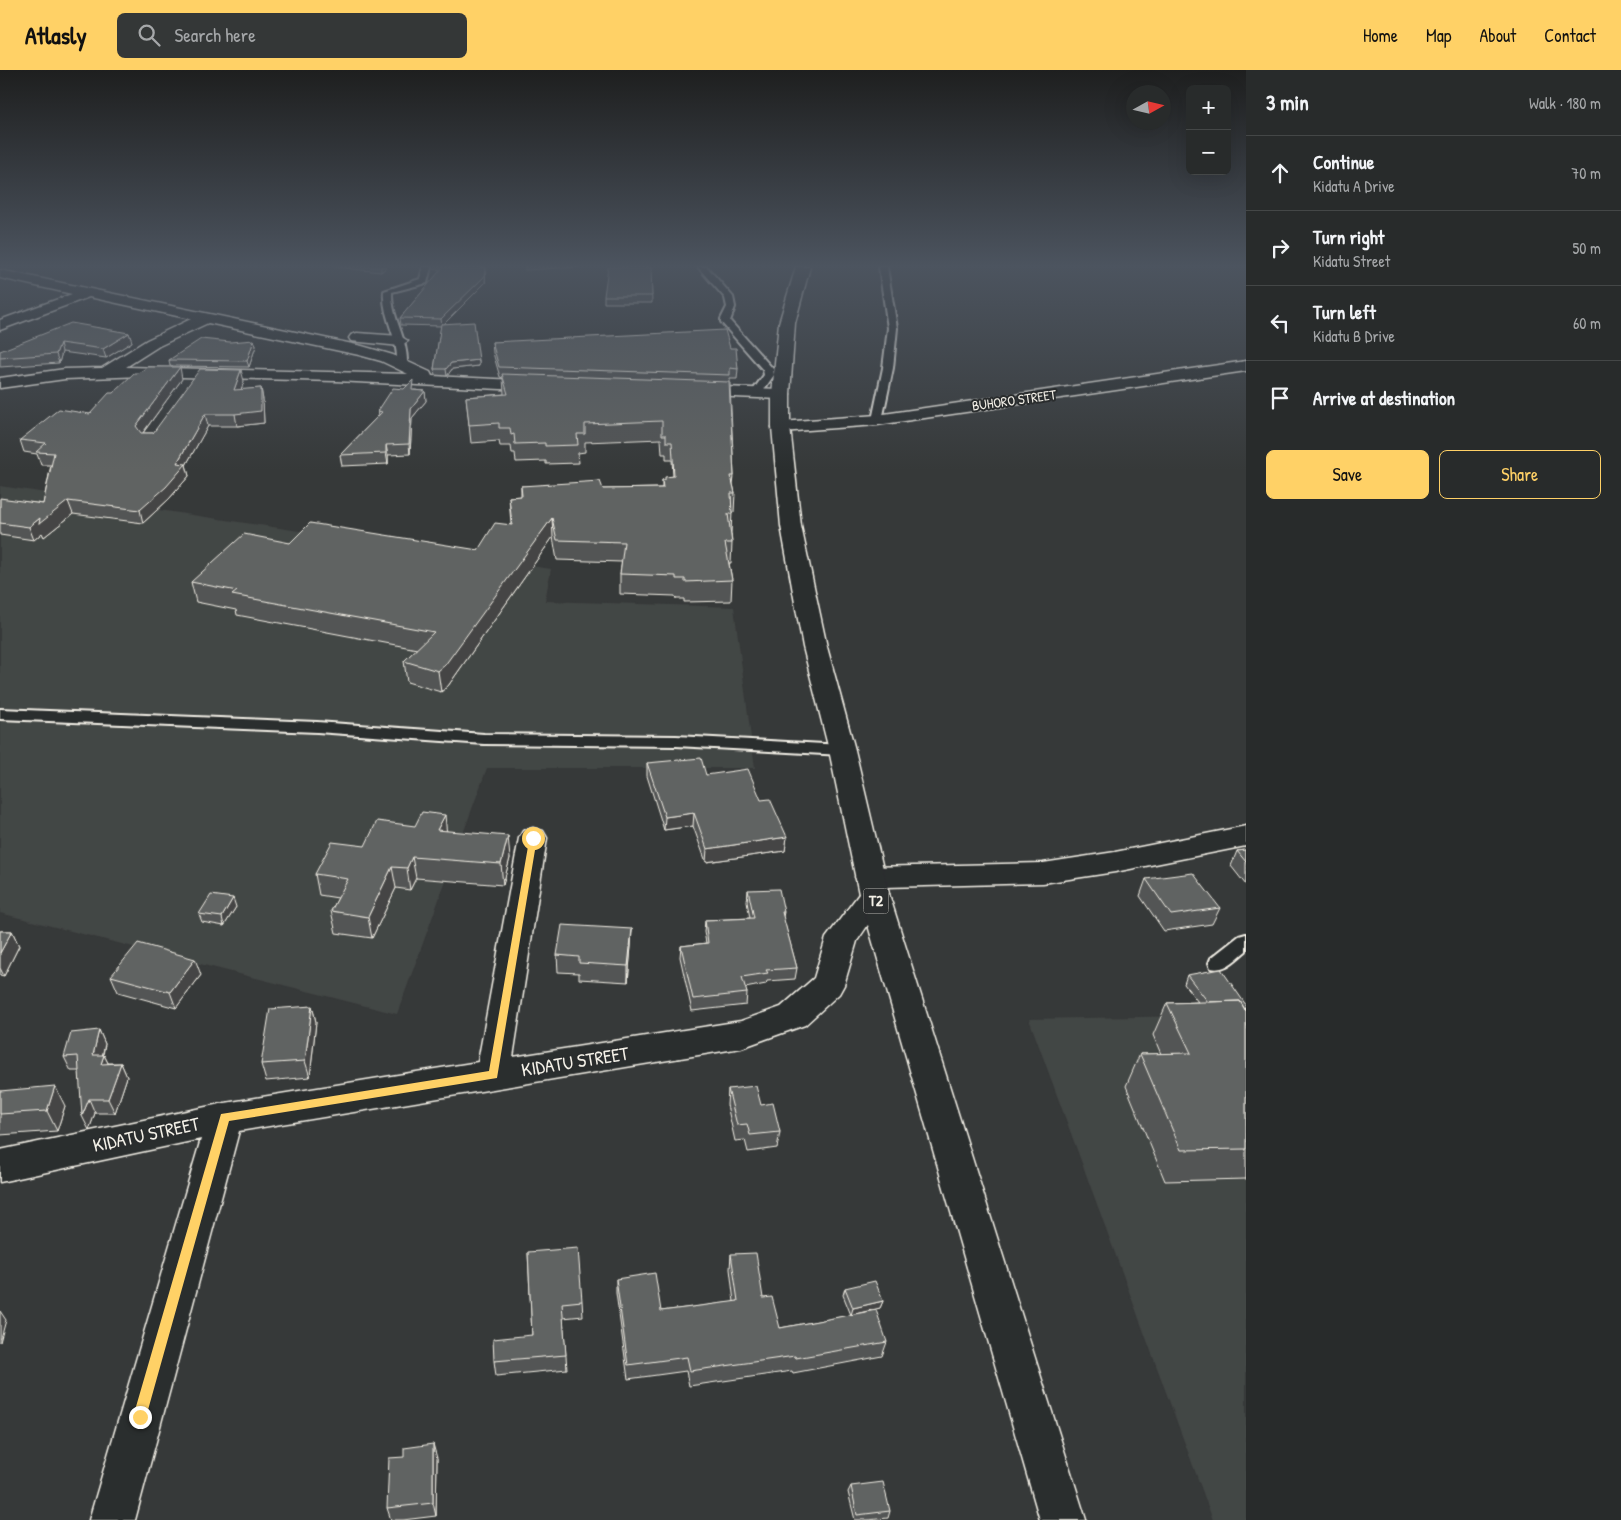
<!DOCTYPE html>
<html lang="en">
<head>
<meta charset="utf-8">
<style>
	:root { --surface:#282b2b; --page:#343737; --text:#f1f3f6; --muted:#a5a7a9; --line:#444747; --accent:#ffd166 }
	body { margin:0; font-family:"Patrick Hand",sans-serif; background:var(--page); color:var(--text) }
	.controls { position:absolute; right:15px; top:15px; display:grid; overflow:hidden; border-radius:8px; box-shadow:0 5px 20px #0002 }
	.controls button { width:45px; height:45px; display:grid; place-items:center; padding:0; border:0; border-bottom:1px solid var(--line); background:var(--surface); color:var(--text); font:25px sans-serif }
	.compass { position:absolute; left:1126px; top:15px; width:45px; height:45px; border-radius:50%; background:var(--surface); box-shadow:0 5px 20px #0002; rotate:82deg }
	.stop { position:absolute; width:15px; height:15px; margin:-11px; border:4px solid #ffd166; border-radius:50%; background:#fff }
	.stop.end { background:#ffd166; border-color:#fff; box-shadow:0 1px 5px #0008 }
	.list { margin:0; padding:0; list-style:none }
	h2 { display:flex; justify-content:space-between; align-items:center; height:65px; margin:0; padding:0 20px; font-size:21px }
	h2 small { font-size:16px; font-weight:400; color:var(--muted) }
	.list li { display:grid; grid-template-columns:32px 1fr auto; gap:15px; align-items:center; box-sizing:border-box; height:75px; padding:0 20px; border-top:1px solid var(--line) }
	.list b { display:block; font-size:19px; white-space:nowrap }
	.list p { margin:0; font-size:16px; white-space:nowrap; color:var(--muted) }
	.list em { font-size:16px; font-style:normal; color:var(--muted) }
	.actions { display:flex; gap:10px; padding:15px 20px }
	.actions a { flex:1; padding:11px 0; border:1px solid var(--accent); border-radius:8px; text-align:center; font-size:18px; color:var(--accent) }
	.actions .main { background:var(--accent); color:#111 }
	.icon { flex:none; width:28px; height:28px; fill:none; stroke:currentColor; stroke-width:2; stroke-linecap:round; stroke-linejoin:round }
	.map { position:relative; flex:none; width:1246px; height:1450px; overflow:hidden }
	header { display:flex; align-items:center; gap:30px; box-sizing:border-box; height:70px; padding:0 25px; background:var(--accent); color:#111 }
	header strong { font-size:24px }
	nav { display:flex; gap:28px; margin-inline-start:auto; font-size:18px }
	.search { width:350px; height:45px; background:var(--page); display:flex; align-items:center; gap:12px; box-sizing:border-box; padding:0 18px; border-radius:8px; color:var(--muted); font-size:19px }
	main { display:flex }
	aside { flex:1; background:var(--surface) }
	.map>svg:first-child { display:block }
	.built { fill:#434645 }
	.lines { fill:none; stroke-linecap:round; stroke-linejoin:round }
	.lane-casing { stroke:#f4f1e8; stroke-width:4 }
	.street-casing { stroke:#f4f1e8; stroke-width:3 }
	.highway-casing { stroke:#f4f1e8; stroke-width:3 }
	.lane { fill:#2a2d2e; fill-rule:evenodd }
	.street { fill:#2a2d2e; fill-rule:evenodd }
	.highway { fill:#2a2d2e; fill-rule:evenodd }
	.wall { fill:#535554; stroke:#f4f1e8 }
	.shaded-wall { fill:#444545; stroke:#f4f1e8 }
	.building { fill:#616362; stroke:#f4f1e8 }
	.route { fill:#ffd166 }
	.labels { text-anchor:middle; stroke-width:4; stroke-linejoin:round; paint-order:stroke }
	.far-street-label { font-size:14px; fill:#f4f1e8; stroke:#2a2d2e }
	.shield { fill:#2a2d2e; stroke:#b7b6b0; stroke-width:1 }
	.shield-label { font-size:15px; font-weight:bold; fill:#f4f1e8 }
	.near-street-label { font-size:19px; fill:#f4f1e8; stroke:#2a2d2e }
</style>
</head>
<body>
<header>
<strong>Atlasly</strong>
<div class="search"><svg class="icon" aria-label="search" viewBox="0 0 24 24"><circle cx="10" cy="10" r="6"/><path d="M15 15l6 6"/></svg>Search here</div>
<nav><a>Home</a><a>Map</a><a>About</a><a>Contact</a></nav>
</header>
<main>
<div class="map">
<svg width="1246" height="1450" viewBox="0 0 1246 1450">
	<rect width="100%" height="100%" fill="#363939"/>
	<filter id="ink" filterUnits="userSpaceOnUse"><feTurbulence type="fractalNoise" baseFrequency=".02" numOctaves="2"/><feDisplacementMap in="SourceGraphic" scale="10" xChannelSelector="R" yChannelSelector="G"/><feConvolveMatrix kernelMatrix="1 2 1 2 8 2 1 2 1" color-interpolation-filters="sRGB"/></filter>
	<g filter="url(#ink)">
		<path class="built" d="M 0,416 L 551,499 L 545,531 L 734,537 L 755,698 L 487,698 L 397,944 L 0,843 Z
			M 1246,945 L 1246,1450 L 1213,1450 L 1029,949 Z"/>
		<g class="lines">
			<defs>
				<path id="lane" d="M 423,197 L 431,197 L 427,213 L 392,222 C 391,248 408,268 407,294 L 402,297 L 397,294 C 399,268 382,247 384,221 L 420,209 Z
					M 698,197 L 707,197 L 733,227 L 735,237 L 730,251 L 773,299 L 774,305 L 760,325 L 751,323 L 764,305 L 763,300 L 721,252 L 721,249 L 727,237 L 725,228 Z
					M 879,197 L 887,197 L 897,258 L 893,298 L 882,350 L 877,353 L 872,350 L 883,298 L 888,258 Z
					M 0,639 L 317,652 L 484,664 L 676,666 L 842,675 L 850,680 L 842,685 L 676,676 L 484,674 L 317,662 L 0,649 Z
					M 1246,864 L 1246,881 C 1236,889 1225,902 1211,898 L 1209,893 L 1211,888 L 1239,866 Z"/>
				<path id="street" d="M 0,200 L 362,276 L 393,285 L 430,302 L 432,306 L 540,311 L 546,312 L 548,316 L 546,320 L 540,321 L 336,311 L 143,306 L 65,309 L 0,318 L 0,308 L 65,299 L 102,298 L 147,270 L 191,249 L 89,227 L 0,260 L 0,250 L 72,224 L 0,208 ZM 208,253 L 359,285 L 381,291 L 408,304 L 126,297 L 159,276 Z
					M 357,263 L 400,266 L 408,271 L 400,276 L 351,271 L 349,268 L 351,265 Z
					M 1246,291 L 1246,301 L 877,355 L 781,362 L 775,361 L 772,357 L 775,353 L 781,352 L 877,345 Z
					M 693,316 L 781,319 L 787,320 L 790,324 L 787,328 L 781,329 L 687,325 L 684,321 L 687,317 Z
					M 1246,756 L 1246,776 L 1115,802 L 1043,813 L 885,817 L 889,824 L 857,871 L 844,915 L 839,924 L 805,955 L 741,978 L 239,1061 L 135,1450 L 89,1450 L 201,1069 L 0,1112 L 0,1080 L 225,1033 L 478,992 L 519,768 L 523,761 L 533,758 L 543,761 L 547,768 L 513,987 L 741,951 L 781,937 L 814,908 L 826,868 L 865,816 L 860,814 L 855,807 L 860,800 L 870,797 L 1043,793 L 1115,782 Z"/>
				<path id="highway" d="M 796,197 L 810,197 L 795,253 L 790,324 L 790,357 L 801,456 L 827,577 L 855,680 L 889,824 L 1086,1450 L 1040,1450 L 859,824 L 829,680 L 803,577 L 781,456 L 772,357 L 772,324 L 779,253 Z"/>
			</defs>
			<use href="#lane" class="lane-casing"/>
			<use href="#street" class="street-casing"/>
			<use href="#highway" class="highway-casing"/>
			<use href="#lane" class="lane"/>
			<use href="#street" class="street"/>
			<use href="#highway" class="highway"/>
		</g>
		<path class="wall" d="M 334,197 L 387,197 L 381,202 Z
			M 432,197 L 486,197 L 485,213 L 444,254 L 479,290 L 479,296 L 452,299 L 447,306 L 435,305 L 434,299 L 441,256 L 401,255 L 400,248 L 441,200 L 433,199 Z
			M 525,197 L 580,197 L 525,200 Z
			M 651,197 L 652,233 L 604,233 L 604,226 Z
			M 129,263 L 132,272 L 106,288 L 62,282 L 59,293 L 0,297 L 0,281 Z
			M 254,270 L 256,276 L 249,297 L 170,296 L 169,290 Z
			M 492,272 L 730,278 L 738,299 L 737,309 L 730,309 L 730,315 L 734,406 L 733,414 L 735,423 L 734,442 L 732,442 L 731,463 L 732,473 L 731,493 L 729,493 L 732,510 L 731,531 L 684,532 L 684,529 L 676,529 L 675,526 L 620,524 L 620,504 L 622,492 L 557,490 L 553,467 L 448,616 L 441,622 L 407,612 L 404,591 L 417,579 L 237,545 L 236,540 L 196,532 L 191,512 L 290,473 L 478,480 L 511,454 L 509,427 L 521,426 L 521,416 L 603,419 L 662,418 L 662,410 L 665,410 L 673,406 L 672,390 L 666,390 L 666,384 L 662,384 L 661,369 L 585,372 L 585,382 L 578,383 L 579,393 L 546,394 L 546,391 L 516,392 L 515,383 L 512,383 L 511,376 L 500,376 L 499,371 L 471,373 L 466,327 L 504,324 L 503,308 L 500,307 L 493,283 Z
			M 182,309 L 143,363 L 153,363 L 244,311 L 241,320 L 261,318 L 263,330 L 264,353 L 237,356 L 208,356 L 186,395 L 189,406 L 169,429 L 143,453 L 73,444 L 44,467 L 42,463 L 34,470 L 0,465 L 0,429 L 43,434 L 51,395 L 41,395 L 37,384 L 24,382 L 20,370 L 90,344 L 113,323 Z
			M 414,320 L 425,321 L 426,331 L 412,348 L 410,384 L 388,385 L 388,394 L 342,396 L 340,385 L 379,345 L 378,341 Z
			M 647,693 L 706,705 L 761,730 L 787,767 L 785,781 L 706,792 L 693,756 L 664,760 L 647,706 Z
			M 447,761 L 510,788 L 503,815 L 416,808 L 410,820 L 396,818 L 372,868 L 336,863 L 331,841 L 338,828 L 319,825 L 315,804 L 365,776 Z
			M 1246,780 L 1246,815 L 1231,796 L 1237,781 Z
			M 1146,809 L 1220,838 L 1212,854 L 1164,861 L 1140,826 Z
			M 748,820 L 784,842 L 783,847 L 797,898 L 795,909 L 767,911 L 766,914 L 745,918 L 747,923 L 746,935 L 692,941 L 680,887 L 681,876 L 706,873 L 704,862 L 705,850 L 750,848 L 747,832 Z
			M 236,837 L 224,856 L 202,852 L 199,844 Z
			M 632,859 L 631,876 L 628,912 L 579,909 L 579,903 L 558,902 L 557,885 Z
			M 0,861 L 12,861 L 19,876 L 4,906 L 0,905 Z
			M 201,905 L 176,938 L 118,922 L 111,906 Z
			M 1187,905 L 1246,935 L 1246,1109 L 1165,1111 L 1126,1016 L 1140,984 L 1161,984 L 1153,965 L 1167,933 L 1198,932 L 1184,914 Z
			M 312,936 L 316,952 L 310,1007 L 266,1011 L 261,994 Z
			M 99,960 L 105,974 L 103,985 L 104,985 L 108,993 L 121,993 L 127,1007 L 115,1043 L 95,1043 L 89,1060 L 79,1001 L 71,1001 L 64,987 Z
			M 728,1019 L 761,1035 L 780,1062 L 777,1078 L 748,1082 L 745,1070 L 735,1071 L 727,1035 Z
			M 0,1021 L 65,1036 L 57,1061 L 0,1065 Z
			M 528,1182 L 582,1231 L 583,1246 L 563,1248 L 567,1299 L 496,1306 L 494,1291 L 532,1265 Z
			M 731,1184 L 763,1228 L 780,1258 L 851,1245 L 843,1225 L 845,1218 L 883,1231 L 880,1238 L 859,1243 L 887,1272 L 882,1286 L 793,1303 L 792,1301 L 689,1316 L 686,1301 L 628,1309 L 616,1223 L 616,1209 L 661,1241 L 734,1232 L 730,1199 Z
			M 437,1388 L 436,1446 L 403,1450 L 391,1450 L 387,1438 Z
			M 851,1416 L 890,1441 L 888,1448 L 868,1450 L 855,1450 L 848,1422 Z"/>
		<path class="shaded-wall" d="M 381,197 L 387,197 L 381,202 Z
			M 485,197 L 486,197 L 485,213 L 442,256 L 441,249 Z
			M 129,263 L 132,272 L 106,288 L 103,279 Z
			M 254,270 L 256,276 L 249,297 L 247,291 Z
			M 60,273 L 62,282 L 59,293 L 56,284 Z
			M 479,290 L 479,296 L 452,299 L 447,306 L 446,299 L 451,293 Z
			M 180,297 L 182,309 L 139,368 L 136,356 Z
			M 241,300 L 244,311 L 237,332 L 234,320 Z
			M 261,318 L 263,330 L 264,353 L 237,356 L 235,344 Z
			M 425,321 L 426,331 L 412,348 L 410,384 L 409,374 L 411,339 Z
			M 205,344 L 208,356 L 186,395 L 189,406 L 169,429 L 143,453 L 140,440 L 177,393 Z
			M 386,375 L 388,385 L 388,394 L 386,383 Z
			M 68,431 L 73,444 L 44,467 L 42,463 L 34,470 L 29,457 L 40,448 Z
			M 552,448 L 553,467 L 448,616 L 441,622 L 438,601 Z
			M 694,743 L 693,756 L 664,760 L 665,747 Z
			M 445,745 L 447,766 L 437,760 Z
			M 508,766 L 510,788 L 503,815 L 501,794 Z
			M 787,767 L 785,781 L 706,792 L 707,779 Z
			M 412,787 L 416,808 L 410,820 L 407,798 Z
			M 392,797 L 396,818 L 372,868 L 368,847 Z
			M 233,828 L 236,837 L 224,856 L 222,847 Z
			M 632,859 L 631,876 L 628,912 L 628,896 Z
			M 12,861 L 19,876 L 4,906 L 0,898 L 0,883 Z
			M 195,889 L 201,905 L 176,938 L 170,922 Z
			M 312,936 L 316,952 L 310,1007 L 305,991 Z
			M 99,960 L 105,974 L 99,999 L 93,985 Z
			M 104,985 L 111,999 L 101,994 Z
			M 121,993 L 127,1007 L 115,1043 L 108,1029 Z
			M 55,1016 L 65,1036 L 57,1061 L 47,1041 Z
			M 89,1029 L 95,1043 L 89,1060 L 82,1046 Z
			M 883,1231 L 880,1238 L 851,1245 L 853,1238 Z
			M 0,1241 L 6,1250 L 0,1272 Z
			M 433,1374 L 437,1388 L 436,1446 L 433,1433 Z"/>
		<path class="building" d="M 443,197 L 485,197 L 484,207 L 441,249 L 400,248 Z
			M 608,197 L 651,197 L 652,226 L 604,226 Z
			M 474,252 L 479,290 L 451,293 L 446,299 L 434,299 L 441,254 Z
			M 71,253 L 129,263 L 103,279 L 60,273 L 56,284 L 0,288 L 0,281 Z
			M 725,260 L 730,278 L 736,278 L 738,299 L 730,298 L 730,305 L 499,297 L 492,272 Z
			M 201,269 L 230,272 L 254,270 L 247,291 L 169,290 Z
			M 148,297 L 180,297 L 136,356 L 141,363 L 153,363 L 200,299 L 241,300 L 234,320 L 261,318 L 261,341 L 235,344 L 205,344 L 177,393 L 186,394 L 166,417 L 140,440 L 68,431 L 39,454 L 40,448 L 29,457 L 0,453 L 0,428 L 43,434 L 54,383 L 36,382 L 46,373 L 20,370 L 59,339 L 90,344 L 109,323 L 113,323 L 134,303 L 138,303 Z
			M 502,304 L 729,312 L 734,406 L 731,406 L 735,423 L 731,423 L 732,444 L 728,444 L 732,473 L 725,473 L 732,510 L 685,512 L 685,509 L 676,509 L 676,506 L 620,504 L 624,472 L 557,470 L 552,448 L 445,595 L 438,601 L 404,591 L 434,562 L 232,525 L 237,521 L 191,512 L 244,464 L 290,473 L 310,453 L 478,480 L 495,453 L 512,455 L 509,427 L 522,426 L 521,416 L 600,411 L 603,419 L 663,418 L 662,410 L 665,410 L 665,407 L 674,406 L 672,372 L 666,372 L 666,365 L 662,365 L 662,351 L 585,354 L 585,364 L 577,364 L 578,375 L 545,376 L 545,373 L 515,374 L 514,364 L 511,365 L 510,358 L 499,358 L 499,353 L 469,355 L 466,327 L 508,324 Z
			M 413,310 L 412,320 L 425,321 L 411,339 L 409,374 L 386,375 L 386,383 L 340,385 L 382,342 L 378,341 L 393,318 L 404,319 Z
			M 701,688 L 706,705 L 748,699 L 761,730 L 770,729 L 787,767 L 707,779 L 694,743 L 665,747 L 647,693 Z
			M 422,742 L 445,745 L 437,760 L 508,766 L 501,794 L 412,787 L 407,798 L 392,797 L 368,847 L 331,841 L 348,809 L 315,804 L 332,772 L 365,776 L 377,751 L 415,756 Z
			M 1246,780 L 1246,792 L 1237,781 Z
			M 1193,803 L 1220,838 L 1171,845 L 1146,809 Z
			M 779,819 L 784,842 L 782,842 L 797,898 L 766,900 L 768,903 L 742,907 L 747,923 L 693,929 L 681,876 L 708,873 L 705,850 L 754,848 L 748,820 Z
			M 211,825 L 233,828 L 222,847 L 199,844 Z
			M 562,855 L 632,859 L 628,896 L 579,893 L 579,887 L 557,885 Z
			M 0,861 L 12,861 L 0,883 Z
			M 138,873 L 195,889 L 170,922 L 111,906 Z
			M 1221,899 L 1246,935 L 1246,940 L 1245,940 L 1240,931 L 1208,932 L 1187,905 Z
			M 1240,931 L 1246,941 L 1246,1079 L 1181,1080 L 1140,984 L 1191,983 L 1167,933 Z
			M 312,936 L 305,991 L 261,994 L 270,939 Z
			M 99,960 L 93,985 L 104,985 L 101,994 L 121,993 L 108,1029 L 89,1029 L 82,1046 L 78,986 L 64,987 L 71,963 Z
			M 55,1016 L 47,1041 L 0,1044 L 0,1021 Z
			M 756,1016 L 761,1035 L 773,1033 L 780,1062 L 750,1065 L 747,1054 L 737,1055 L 728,1019 Z
			M 578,1178 L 582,1231 L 562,1233 L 566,1285 L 494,1291 L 493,1269 L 532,1265 L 528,1182 Z
			M 756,1183 L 763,1228 L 772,1227 L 780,1258 L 876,1240 L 887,1272 L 796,1288 L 795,1286 L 690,1301 L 687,1287 L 628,1295 L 616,1209 L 655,1203 L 661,1241 L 738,1231 L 731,1184 Z
			M 875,1211 L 883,1231 L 853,1238 L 845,1218 Z
			M 433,1374 L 433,1433 L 387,1438 L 389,1388 L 404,1387 L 404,1378 Z
			M 883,1412 L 890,1441 L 857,1445 L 851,1416 Z"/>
	</g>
	<linearGradient id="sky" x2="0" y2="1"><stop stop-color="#1e1f1f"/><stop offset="0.49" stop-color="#4c545f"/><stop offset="1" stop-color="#4c545f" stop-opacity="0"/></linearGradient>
	<rect width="1246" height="400" fill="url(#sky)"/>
	<path class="route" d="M 530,765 L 537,768 L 497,1008 L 229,1051 L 146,1347 L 144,1352 L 140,1353 L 135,1352 L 133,1347 L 221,1044 L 489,1001 Z"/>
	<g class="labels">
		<g class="far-street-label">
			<text transform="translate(1014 330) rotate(-8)" y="5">BUHORO STREET</text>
		</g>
		<rect class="shield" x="863.5" y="818.5" width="25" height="25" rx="4"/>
		<g class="shield-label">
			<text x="876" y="836">T2</text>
		</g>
		<g class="near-street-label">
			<text transform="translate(575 991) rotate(-9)" y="7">KIDATU STREET</text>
			<text transform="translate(146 1064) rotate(-12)" y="7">KIDATU STREET</text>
		</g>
	</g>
</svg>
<div class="controls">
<button>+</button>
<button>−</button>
</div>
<svg class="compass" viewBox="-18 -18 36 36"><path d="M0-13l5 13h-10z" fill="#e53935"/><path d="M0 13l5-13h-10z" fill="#a5a7a9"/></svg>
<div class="stop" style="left:533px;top:768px"></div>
<div class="stop end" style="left:140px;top:1347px"></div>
</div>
<aside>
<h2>3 min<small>Walk · 180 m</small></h2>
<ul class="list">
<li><svg class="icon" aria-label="ahead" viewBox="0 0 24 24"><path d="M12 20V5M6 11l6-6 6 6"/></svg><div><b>Continue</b><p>Kidatu A Drive</p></div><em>70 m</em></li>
<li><svg class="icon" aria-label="right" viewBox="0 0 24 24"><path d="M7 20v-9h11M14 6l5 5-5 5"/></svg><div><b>Turn right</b><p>Kidatu Street</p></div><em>50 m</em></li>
<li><svg class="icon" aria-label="left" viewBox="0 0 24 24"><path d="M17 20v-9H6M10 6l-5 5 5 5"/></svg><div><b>Turn left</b><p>Kidatu B Drive</p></div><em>60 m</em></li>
<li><svg class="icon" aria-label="arrive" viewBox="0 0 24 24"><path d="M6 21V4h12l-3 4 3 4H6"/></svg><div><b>Arrive at destination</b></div></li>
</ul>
<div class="actions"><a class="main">Save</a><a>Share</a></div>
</aside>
</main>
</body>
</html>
